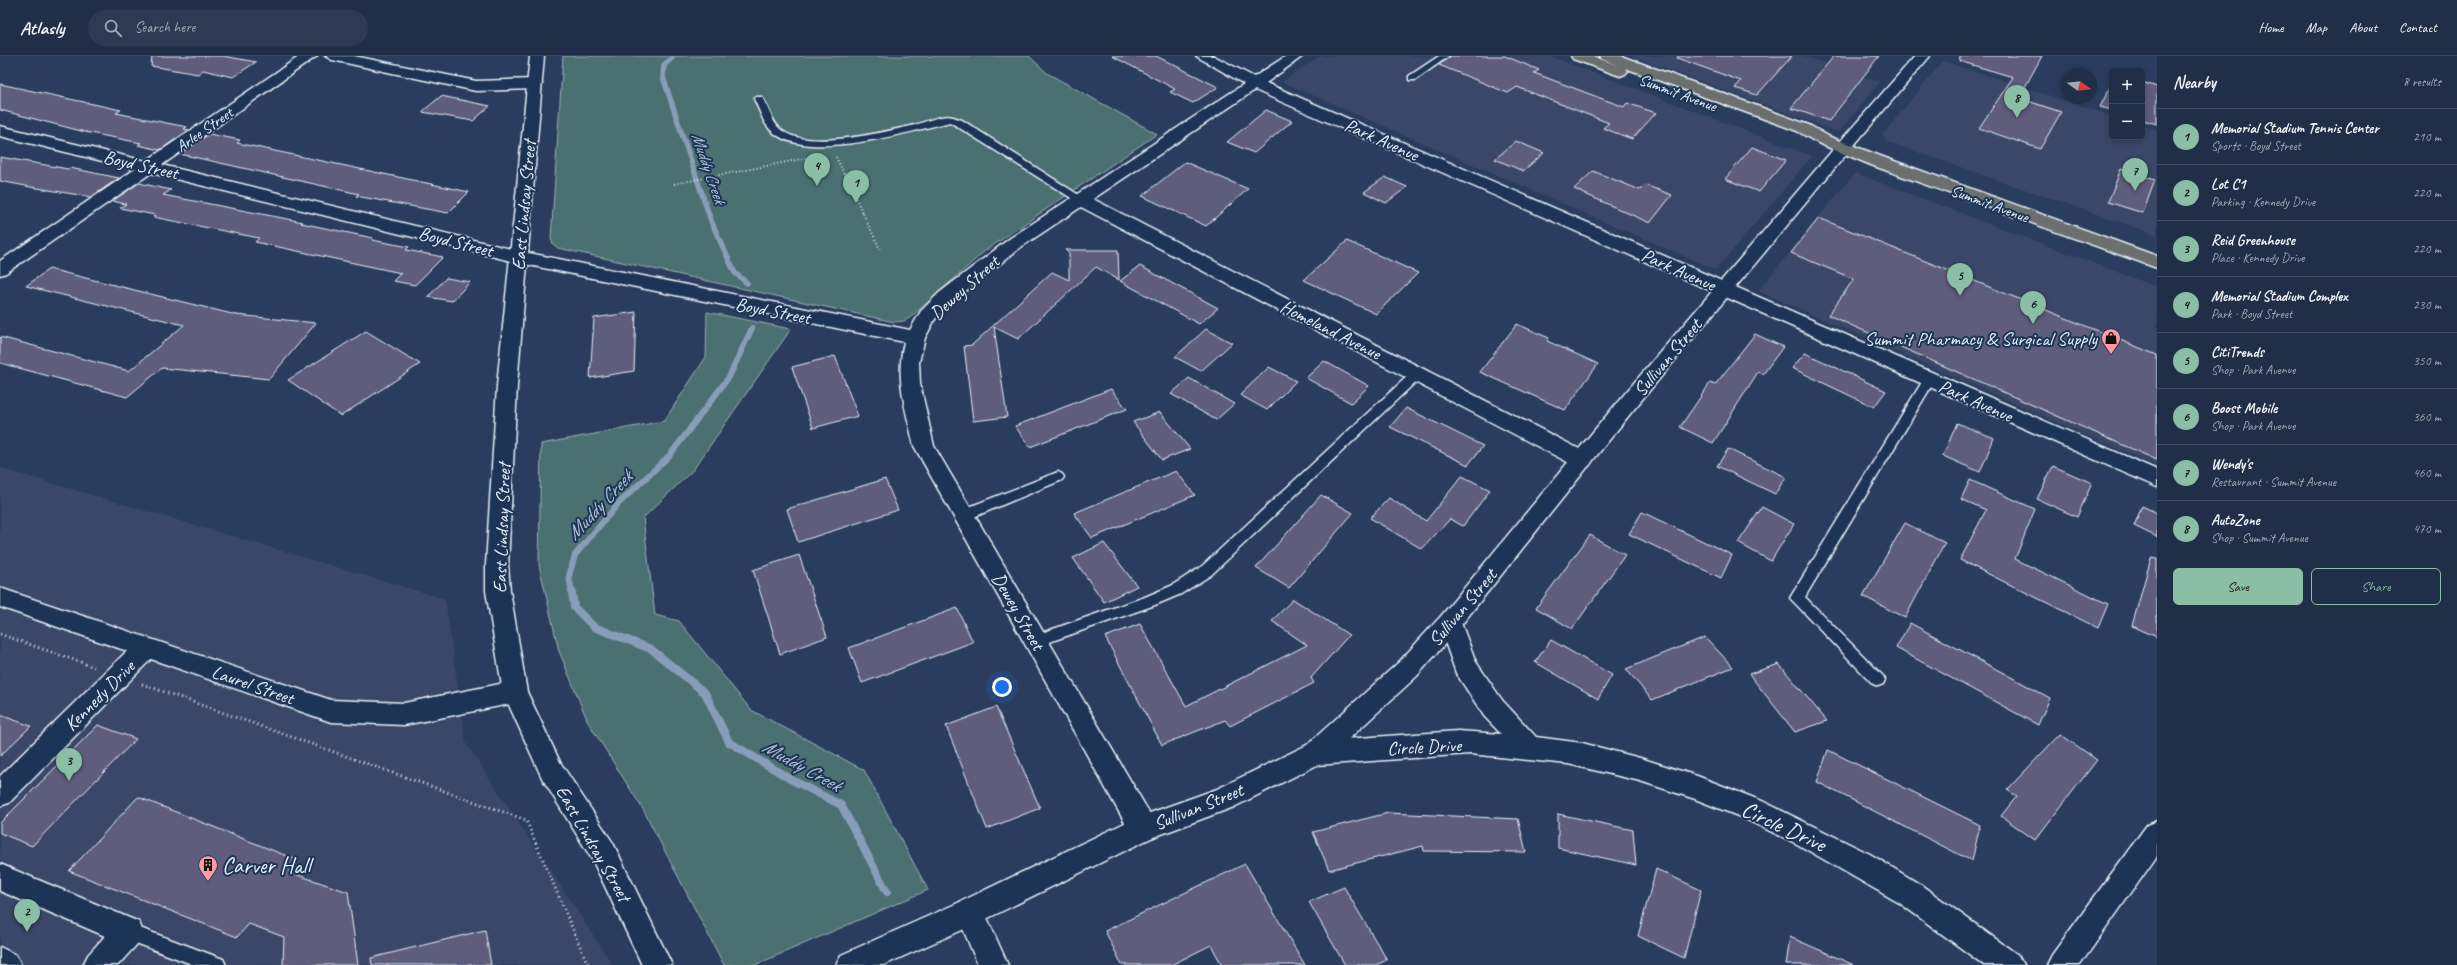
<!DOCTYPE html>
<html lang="en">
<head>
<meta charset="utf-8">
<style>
	:root { --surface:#202e47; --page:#2d3a52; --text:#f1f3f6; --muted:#a2a8b4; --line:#3d4a60; --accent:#8abfa5 }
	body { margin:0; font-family:Caveat,sans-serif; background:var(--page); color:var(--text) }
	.controls { position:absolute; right:12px; top:12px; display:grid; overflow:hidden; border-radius:6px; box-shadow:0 2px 6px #0003 }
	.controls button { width:36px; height:36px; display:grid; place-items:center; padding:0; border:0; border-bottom:1px solid var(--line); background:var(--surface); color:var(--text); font:20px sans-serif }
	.compass { position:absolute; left:2061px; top:12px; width:36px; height:36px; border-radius:50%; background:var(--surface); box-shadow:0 2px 6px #0003; rotate:105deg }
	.you { position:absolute; left:1002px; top:631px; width:14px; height:14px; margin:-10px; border:3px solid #fff; border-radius:50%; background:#1a73e8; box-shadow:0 0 0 6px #1a73e833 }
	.badge { display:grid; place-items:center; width:26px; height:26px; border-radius:50%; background:var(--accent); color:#111; font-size:13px; font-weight:700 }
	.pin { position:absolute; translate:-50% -33px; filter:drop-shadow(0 1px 2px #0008) }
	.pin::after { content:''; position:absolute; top:21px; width:14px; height:12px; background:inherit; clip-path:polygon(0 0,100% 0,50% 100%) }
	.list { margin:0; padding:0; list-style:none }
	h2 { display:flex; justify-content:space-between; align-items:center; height:52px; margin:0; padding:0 16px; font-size:17px }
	h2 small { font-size:13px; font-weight:400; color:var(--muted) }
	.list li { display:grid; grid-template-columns:26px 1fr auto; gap:12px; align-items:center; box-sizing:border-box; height:56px; padding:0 16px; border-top:1px solid var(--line) }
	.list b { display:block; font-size:15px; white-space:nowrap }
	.list p { margin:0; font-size:13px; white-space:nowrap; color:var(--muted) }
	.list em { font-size:13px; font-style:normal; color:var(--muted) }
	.actions { display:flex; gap:8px; padding:12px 16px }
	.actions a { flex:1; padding:9px 0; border:1px solid var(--accent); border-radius:6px; text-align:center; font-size:14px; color:var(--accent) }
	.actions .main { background:var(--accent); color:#111 }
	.icon { flex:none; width:22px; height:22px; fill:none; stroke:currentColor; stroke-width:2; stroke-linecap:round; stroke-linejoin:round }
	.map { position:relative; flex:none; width:2157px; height:909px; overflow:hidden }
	header { display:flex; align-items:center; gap:24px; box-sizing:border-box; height:56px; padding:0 20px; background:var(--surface); border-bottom:1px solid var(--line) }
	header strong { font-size:19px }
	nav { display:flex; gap:22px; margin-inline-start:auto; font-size:14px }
	.search { width:280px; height:36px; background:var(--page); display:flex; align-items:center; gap:10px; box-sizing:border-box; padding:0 14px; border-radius:22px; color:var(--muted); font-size:15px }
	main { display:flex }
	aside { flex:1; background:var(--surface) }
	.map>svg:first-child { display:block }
	.built { fill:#3a4768 }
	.green { fill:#4c6f71; stroke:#9ab0b4 }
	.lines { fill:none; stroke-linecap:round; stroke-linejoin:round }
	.stream-far2 { stroke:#889eb8; stroke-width:5.5 }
	.stream-far1 { stroke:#889eb8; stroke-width:6 }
	.stream { stroke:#889eb8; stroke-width:8 }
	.building { fill:#5e5d7e; stroke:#e8f1f8 }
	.lane-casing { stroke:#e8f1f8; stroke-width:3 }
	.street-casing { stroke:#e8f1f8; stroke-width:3 }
	.secondary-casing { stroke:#e8f1f8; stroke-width:3 }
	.primary-casing { stroke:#e8f1f8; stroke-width:3 }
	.path-far1 { stroke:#e8f1f8; stroke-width:2; stroke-dasharray:1 2.5; stroke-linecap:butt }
	.path { stroke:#e8f1f8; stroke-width:3; stroke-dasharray:1 3.5; stroke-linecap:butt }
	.lane { fill:#1d3557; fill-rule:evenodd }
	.street { fill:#1d3557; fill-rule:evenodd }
	.secondary { fill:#1d3557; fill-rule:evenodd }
	.primary { fill:#6b706d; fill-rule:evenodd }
	.labels { text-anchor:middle; stroke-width:4; stroke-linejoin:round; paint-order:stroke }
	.far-street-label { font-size:16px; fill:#e8f1f8; stroke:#1d3557 }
	.far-water-label { font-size:17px; font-style:italic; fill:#b0c1d3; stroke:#1d3557 }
	.street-label { font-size:19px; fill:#e8f1f8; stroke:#1d3557 }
	.poi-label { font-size:19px; fill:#e8f1f8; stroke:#1d3557; text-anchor:end }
	.water-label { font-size:20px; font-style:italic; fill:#b0c1d3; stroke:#1d3557 }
	.near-street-label { font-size:23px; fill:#e8f1f8; stroke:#1d3557 }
	.near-poi-label { font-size:23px; fill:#e8f1f8; stroke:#1d3557; text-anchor:start }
</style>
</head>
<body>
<header>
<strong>Atlasly</strong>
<div class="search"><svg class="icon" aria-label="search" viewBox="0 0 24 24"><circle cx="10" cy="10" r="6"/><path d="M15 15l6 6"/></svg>Search here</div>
<nav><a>Home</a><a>Map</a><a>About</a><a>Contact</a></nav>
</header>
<main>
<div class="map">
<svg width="2157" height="909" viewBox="0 0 2157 909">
	<rect width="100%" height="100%" fill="#2a3d5f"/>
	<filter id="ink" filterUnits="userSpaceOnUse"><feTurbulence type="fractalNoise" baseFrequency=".025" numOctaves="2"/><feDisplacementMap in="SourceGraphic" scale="8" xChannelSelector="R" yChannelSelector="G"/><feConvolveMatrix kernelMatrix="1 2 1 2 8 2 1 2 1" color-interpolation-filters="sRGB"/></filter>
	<g filter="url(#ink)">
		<path class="built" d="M 1320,0 L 1549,0 L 1812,100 L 1716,214 L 1282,26 Z
			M 1631,0 L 1804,0 L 1880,26 L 1839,76 Z
			M 1943,5 L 2112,60 L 2112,81 L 2142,81 L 2142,69 L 2157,74 L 2157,179 L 1885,85 L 1883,78 Z
			M 1855,117 L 2157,231 L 2157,410 L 1758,235 Z
			M 0,412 L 445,543 L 466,687 L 613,909 L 0,909 Z"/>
		<path class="green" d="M 563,0 L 1029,0 L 1047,17 L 1157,78 L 986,194 L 911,261 L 904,265 L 894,266 L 558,192 L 553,188 L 551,183 Z
			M 707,256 L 791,273 L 693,414 L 643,462 L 655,559 L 679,565 L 751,654 L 864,714 L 928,834 L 755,909 L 724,909 L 644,755 L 588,666 L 559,595 L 539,509 L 541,388 L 664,365 L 706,301 Z"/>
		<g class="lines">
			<path class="stream-far2" d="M 672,2 L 664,9 L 663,21 L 711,165 L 735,217 L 747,227"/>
			<path class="stream-far1" d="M 572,537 L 569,520 L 575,499 L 618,448 L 670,399 L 729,321 L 752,272"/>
			<path class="stream" d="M 572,536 L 574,551 L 594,571 L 651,593 L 705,637 L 729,686 L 792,724 L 841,749 L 887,836"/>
		</g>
		<path class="building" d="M 152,0 L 223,0 L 256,6 L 233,21 L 203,14 L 198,18 L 151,10 Z
			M 1112,0 L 1156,0 L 1218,31 L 1193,47 L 1170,36 L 1175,33 Z
			M 1450,0 L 1505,0 L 1539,14 L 1534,17 L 1624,51 L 1627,47 L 1656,57 L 1632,83 L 1603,72 L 1609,67 L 1517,31 L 1508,37 L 1439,9 Z
			M 1678,0 L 1792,0 L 1757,39 L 1735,32 L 1741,25 L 1677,2 Z
			M 1834,0 L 1879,0 L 1829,65 L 1791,52 Z
			M 1960,0 L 2042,0 L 2019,42 L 2061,56 L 2040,93 L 1979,72 L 2013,21 L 1959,5 Z
			M 2142,26 L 2157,31 L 2157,68 L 2142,64 Z
			M 2112,27 L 2112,54 L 2100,51 Z
			M 0,28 L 121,54 L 116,57 L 187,71 L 184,73 L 189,74 L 160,94 L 138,89 L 141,87 L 85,76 L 0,54 Z
			M 441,40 L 490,50 L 473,65 L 422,56 Z
			M 1266,54 L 1292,65 L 1254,97 L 1227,86 Z
			M 209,78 L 240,84 L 237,87 L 469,136 L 448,157 L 356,140 L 359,138 L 180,98 Z
			M 1516,85 L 1544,97 L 1523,115 L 1495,103 Z
			M 1752,91 L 1786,104 L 1759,136 L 1725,123 Z
			M 0,101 L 68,113 L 70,112 L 119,122 L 91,141 L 31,131 L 0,125 Z
			M 1185,106 L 1248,133 L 1206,170 L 1142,140 Z
			M 2121,113 L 2155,124 L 2143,157 L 2108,146 Z
			M 1593,115 L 1640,134 L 1645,129 L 1672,139 L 1650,167 L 1574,133 Z
			M 1385,121 L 1407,131 L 1386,147 L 1364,136 Z
			M 139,127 L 171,134 L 163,139 L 303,166 L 301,167 L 373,182 L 372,184 L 409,191 L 406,194 L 443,201 L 415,229 L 393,225 L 401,217 L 255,186 L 259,182 L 153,161 L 155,159 L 120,152 L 126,148 L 112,145 Z
			M 1819,162 L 2157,299 L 2157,404 L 1828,259 L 1854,223 L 1791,197 Z
			M 1347,185 L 1418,217 L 1376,258 L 1304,224 Z
			M 1065,194 L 1118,194 L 1119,224 L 1096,211 L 1018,283 L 994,271 L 1007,361 L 973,365 L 964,290 L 972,289 L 1052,216 L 1069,224 L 1069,197 Z
			M 1140,210 L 1218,252 L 1199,268 L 1120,225 Z
			M 49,213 L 236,259 L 316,267 L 269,323 L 162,312 L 127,341 L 0,307 L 0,281 L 129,315 L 184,269 L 26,230 Z
			M 446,222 L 470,226 L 452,245 L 428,241 Z
			M 636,256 L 634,315 L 590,322 L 594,262 Z
			M 1517,268 L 1549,282 L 1547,285 L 1598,308 L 1565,354 L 1480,316 Z
			M 1206,273 L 1232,287 L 1201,315 L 1175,301 Z
			M 366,275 L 420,308 L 341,360 L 288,324 Z
			M 1755,278 L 1783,291 L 1763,318 L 1758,316 L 1713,387 L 1680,371 L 1710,327 L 1715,329 Z
			M 1805,297 L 1886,335 L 1874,351 L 1792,312 Z
			M 835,300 L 858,360 L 813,372 L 792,311 Z
			M 1324,305 L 1369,330 L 1351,347 L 1306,322 Z
			M 1269,311 L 1296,325 L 1267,354 L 1240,339 Z
			M 1189,322 L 1234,348 L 1216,364 L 1171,338 Z
			M 1111,333 L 1127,353 L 1030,391 L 1015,370 Z
			M 1406,352 L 1483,390 L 1468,409 L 1390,371 Z
			M 1160,356 L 1190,393 L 1162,404 L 1133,366 Z
			M 1957,367 L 1994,382 L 1980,416 L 1943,400 Z
			M 1728,393 L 1786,421 L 1775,438 L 1717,410 Z
			M 2053,410 L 2092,427 L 2077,461 L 2037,443 Z
			M 1176,415 L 1195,439 L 1092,482 L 1074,457 Z
			M 1462,420 L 1490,434 L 1463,470 L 1450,463 L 1422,493 L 1370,462 L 1389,442 L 1426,465 Z
			M 885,423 L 898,454 L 798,486 L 787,453 Z
			M 1970,424 L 2035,453 L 2015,503 L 2108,548 L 2098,572 L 1960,504 L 1986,454 L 1961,443 Z
			M 1321,439 L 1353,457 L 1289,532 L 1256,512 Z
			M 2142,450 L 2157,457 L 2157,481 L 2134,470 Z
			M 1762,451 L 1794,468 L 1771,505 L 1738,487 Z
			M 1642,456 L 1732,499 L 1721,522 L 1629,478 Z
			M 1905,467 L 1945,487 L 1905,562 L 1863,540 Z
			M 1590,479 L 1625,499 L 1572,573 L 1536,552 Z
			M 1104,487 L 1137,530 L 1104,546 L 1073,502 Z
			M 799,499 L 827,581 L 780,598 L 753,514 Z
			M 2151,502 L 2157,503 L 2157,581 L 2132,570 Z
			M 1293,543 L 1349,579 L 1311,622 L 1314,627 L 1230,670 L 1225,664 L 1162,689 L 1105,581 L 1140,568 L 1186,650 L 1307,589 L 1272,565 Z
			M 957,552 L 973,586 L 862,627 L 849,592 Z
			M 1910,567 L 2050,642 L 2038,669 L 1896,592 Z
			M 1705,581 L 1733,611 L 1652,644 L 1626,613 Z
			M 1551,584 L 1612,619 L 1598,643 L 1535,606 Z
			M 1779,608 L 1827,665 L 1795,676 L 1749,618 Z
			M 996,651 L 1040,752 L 987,773 L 946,670 Z
			M 0,659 L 31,670 L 0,700 Z
			M 98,669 L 136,683 L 32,790 L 0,777 L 0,767 Z
			M 2060,678 L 2097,704 L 2035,784 L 2001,760 L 2017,740 L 2007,734 Z
			M 1828,694 L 1980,769 L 1972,805 L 1817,726 Z
			M 138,741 L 297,804 L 289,816 L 348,836 L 358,909 L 283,909 L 284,881 L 249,868 L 237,881 L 69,815 Z
			M 1388,757 L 1518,763 L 1526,796 L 1424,795 L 1423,790 L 1329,814 L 1313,776 Z
			M 1558,758 L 1633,774 L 1636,809 L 1558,792 Z
			M 1245,808 L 1305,909 L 1222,909 L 1211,889 L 1171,909 L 1122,909 L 1105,875 Z
			M 1656,813 L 1701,834 L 1684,902 L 1638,880 Z
			M 1344,831 L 1387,904 L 1376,909 L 1345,909 L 1309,846 Z
			M 485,874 L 491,909 L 372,909 L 371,902 Z
			M 1790,881 L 1854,909 L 1786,909 Z"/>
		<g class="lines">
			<defs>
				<path id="lane" d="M 1439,0 L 1449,0 L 1415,24 L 1409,24 L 1409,20 Z
					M 756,41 L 762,41 C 769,51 771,65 780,73 C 806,96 884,76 915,69 C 925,66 943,58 953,61 L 962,64 L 1085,143 L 1084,145 L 1076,145 L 950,66 C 909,76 809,106 774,77 C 763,69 760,54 754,43 Z
					M 1417,314 L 1421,315 L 1423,318 L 1421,321 L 1211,519 L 1181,538 L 1155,549 L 1035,591 L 1030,589 L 1028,585 L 1030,581 L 1145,541 L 1171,530 L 1201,511 L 1413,315 Z
					M 1929,320 L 1935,324 L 1805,541 L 1883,620 L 1885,624 L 1883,628 L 1878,630 L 1873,628 L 1790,542 L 1925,321 Z
					M 1058,416 L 1062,418 L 1064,421 L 1062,424 L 969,463 L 959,463 L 957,459 L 959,455 Z
					M 129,868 L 223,903 L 226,909 L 194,909 L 123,882 L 121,876 L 123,870 Z"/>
				<path id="street" d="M 300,0 L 317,0 L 162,109 L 519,195 L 910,274 L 921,255 L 939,237 L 1009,183 L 1244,28 L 1196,0 L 1214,0 L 1254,21 L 1286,0 L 1303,0 L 1266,27 L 2157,414 L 2157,431 L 1255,34 L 1093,143 L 1589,398 L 1593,404 L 1589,410 L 1582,412 L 1575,410 L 1081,151 L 1021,191 L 953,245 L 935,263 L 925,282 L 919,306 L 920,328 L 934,390 L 1153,763 L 1156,772 L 1153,781 L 1143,785 L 1133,781 L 914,390 C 906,354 895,323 904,286 L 519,207 L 151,117 L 6,217 L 0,219 L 0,205 L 135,113 L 0,80 L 0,70 L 146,105 Z
					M 325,0 L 354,0 L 476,25 L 534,23 L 542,28 L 534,33 L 476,35 L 332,4 Z
					M 1915,0 L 1930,0 L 1849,95 L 1837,95 L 1835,92 L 1837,89 Z
					M 0,532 L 331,644 L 404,647 L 515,625 L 524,628 L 527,636 L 524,644 L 515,647 L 404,669 L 331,666 L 151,603 L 9,747 L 0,750 L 0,720 L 127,595 L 0,551 Z
					M 1450,556 L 1458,559 L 1476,606 L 1502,644 L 1536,681 L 1582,687 L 1640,702 L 1697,720 L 1762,745 L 1870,798 L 1921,829 L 2018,899 L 2023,909 L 1984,909 L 1901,848 L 1797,788 L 1743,762 L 1695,743 L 1640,725 L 1568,708 L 1470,698 L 1316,709 L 1307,705 L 1303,697 L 1307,689 L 1316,685 L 1458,675 L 1501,678 L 1484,660 L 1456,617 L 1438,566 L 1442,559 Z
					M 2157,765 L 2157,800 L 2080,909 L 2047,909 L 2052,899 L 2147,769 Z
					M 0,808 L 139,866 L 143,876 L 139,886 L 118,909 L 83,909 L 88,899 L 105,880 L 0,835 Z
					M 970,842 L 980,846 L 1008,909 L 978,909 L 956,856 L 960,846 Z
					M 0,891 L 16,899 L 21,909 L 0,909 Z"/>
				<path id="secondary" d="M 530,0 L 544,0 L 517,330 L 508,509 L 510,535 L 527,636 L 560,706 L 613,787 L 672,909 L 642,909 L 593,805 L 542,722 L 503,636 L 486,535 L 486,509 L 497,330 Z
					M 1843,87 L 1849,89 L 1851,92 L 1849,95 L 1630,358 L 1458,573 L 1417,620 L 1325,705 L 1234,751 L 1151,782 L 980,866 L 884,909 L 836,909 L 841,899 L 960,846 L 1133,763 L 1217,733 L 1307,689 L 1399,606 L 1442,559 L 1616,348 L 1837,89 Z"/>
				<path id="primary" d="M 1571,0 L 1592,0 L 1619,10 L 1602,3 L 1600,0 L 1621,0 L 1809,69 L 1830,81 L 1883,101 L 2157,200 L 2157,212 L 1871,109 L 1818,87 L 1797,75 L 1625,12 L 1628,15 L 1625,18 L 1620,20 L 1573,3 Z"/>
			</defs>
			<use href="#lane" class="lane-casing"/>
			<use href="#street" class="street-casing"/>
			<use href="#secondary" class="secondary-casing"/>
			<use href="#primary" class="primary-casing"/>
			<path class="path-far1" d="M 836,101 L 880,193
				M 674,128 L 807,102"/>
			<path class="path" d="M 0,578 L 94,611
				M 142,628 L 526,764 L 588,909"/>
			<use href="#lane" class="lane"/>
			<use href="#street" class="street"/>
			<use href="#secondary" class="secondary"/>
			<use href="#primary" class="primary"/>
		</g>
	</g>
	<defs>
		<symbol id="shop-pin" viewBox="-11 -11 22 30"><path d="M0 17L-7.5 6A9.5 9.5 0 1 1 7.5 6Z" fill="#ff9aa2" stroke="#1d3557"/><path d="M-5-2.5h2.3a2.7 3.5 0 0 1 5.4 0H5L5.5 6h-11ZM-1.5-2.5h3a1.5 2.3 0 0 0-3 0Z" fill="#111"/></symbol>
		<symbol id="building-pin" viewBox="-11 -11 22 30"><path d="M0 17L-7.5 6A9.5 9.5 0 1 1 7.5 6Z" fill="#ff9aa2" stroke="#1d3557"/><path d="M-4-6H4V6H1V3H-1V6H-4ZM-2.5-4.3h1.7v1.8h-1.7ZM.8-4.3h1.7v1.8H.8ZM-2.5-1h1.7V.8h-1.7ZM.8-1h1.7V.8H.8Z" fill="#111"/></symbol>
	</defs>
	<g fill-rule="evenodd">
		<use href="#shop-pin" x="2100" y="271" width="22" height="30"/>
		<use href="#building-pin" x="197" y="798" width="22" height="30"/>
	</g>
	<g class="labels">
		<g class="far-street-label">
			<text transform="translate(1678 36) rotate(20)" y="6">Summit Avenue</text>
			<text transform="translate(204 73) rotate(-35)" y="6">Arlee Street</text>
			<text transform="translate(1990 147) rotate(20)" y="6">Summit Avenue</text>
		</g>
		<g class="far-water-label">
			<text transform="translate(709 112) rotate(71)" y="6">Muddy Creek</text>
		</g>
		<g class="street-label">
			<text transform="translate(1382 83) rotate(24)" y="7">Park Avenue</text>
			<text transform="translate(141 108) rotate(13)" y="7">Boyd Street</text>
			<text transform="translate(523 149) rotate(-85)" y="7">East Lindsay Street</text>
			<text transform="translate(456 185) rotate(14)" y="7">Boyd Street</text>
			<text transform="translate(1679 213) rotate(24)" y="7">Park Avenue</text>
			<text transform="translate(964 231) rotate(-42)" y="7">Dewey Street</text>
			<text transform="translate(773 254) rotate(11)" y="7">Boyd Street</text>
			<text transform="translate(1331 273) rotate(27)" y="7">Homeland Avenue</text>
			<text transform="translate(1667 301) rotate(-50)" y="7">Sullivan Street</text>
			<text transform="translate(1976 344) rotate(24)" y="7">Park Avenue</text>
			<text transform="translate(501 472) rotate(-88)" y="7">East Lindsay Street</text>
			<text transform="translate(1462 551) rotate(-50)" y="7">Sullivan Street</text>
			<text transform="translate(1019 555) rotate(60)" y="7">Dewey Street</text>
			<text transform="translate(253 628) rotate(19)" y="7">Laurel Street</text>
			<text transform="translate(99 639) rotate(-45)" y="7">Kennedy Drive</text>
			<text transform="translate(1424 690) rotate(-3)" y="7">Circle Drive</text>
			<text transform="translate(1198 750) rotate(-22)" y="7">Sullivan Street</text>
			<text transform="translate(594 787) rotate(60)" y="7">East Lindsay Street</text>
		</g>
		<g class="poi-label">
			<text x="2097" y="289">Summit Pharmacy &amp; Surgical Supply</text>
		</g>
		<g class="water-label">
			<text transform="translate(599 449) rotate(-47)" y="7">Muddy Creek</text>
			<text transform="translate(802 709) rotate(29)" y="7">Muddy Creek</text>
		</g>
		<g class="near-street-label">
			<text transform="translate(1784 770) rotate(25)" y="8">Circle Drive</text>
		</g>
		<g class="near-poi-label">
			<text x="222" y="817">Carver Hall</text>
		</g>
	</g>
</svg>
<div class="controls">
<button>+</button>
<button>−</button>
</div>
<svg class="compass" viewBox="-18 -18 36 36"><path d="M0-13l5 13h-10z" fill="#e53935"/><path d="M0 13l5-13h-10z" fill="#a2a8b4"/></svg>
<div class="you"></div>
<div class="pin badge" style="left:856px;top:147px">1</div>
<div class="pin badge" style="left:27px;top:876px">2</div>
<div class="pin badge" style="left:69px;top:725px">3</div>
<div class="pin badge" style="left:817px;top:130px">4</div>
<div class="pin badge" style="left:1960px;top:240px">5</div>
<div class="pin badge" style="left:2033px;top:268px">6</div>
<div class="pin badge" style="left:2135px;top:135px">7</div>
<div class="pin badge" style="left:2017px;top:62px">8</div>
</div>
<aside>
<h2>Nearby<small>8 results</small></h2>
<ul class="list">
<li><span class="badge">1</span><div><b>Memorial Stadium Tennis Center</b><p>Sports · Boyd Street</p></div><em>210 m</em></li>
<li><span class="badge">2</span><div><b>Lot C1</b><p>Parking · Kennedy Drive</p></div><em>220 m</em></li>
<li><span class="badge">3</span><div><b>Reid Greenhouse</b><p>Place · Kennedy Drive</p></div><em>220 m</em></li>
<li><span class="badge">4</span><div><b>Memorial Stadium Complex</b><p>Park · Boyd Street</p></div><em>230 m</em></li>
<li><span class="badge">5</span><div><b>CitiTrends</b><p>Shop · Park Avenue</p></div><em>350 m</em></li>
<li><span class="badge">6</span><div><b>Boost Mobile</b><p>Shop · Park Avenue</p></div><em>360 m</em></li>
<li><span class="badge">7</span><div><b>Wendy's</b><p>Restaurant · Summit Avenue</p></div><em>460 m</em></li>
<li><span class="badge">8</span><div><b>AutoZone</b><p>Shop · Summit Avenue</p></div><em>470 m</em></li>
</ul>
<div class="actions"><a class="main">Save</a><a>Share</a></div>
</aside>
</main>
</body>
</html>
